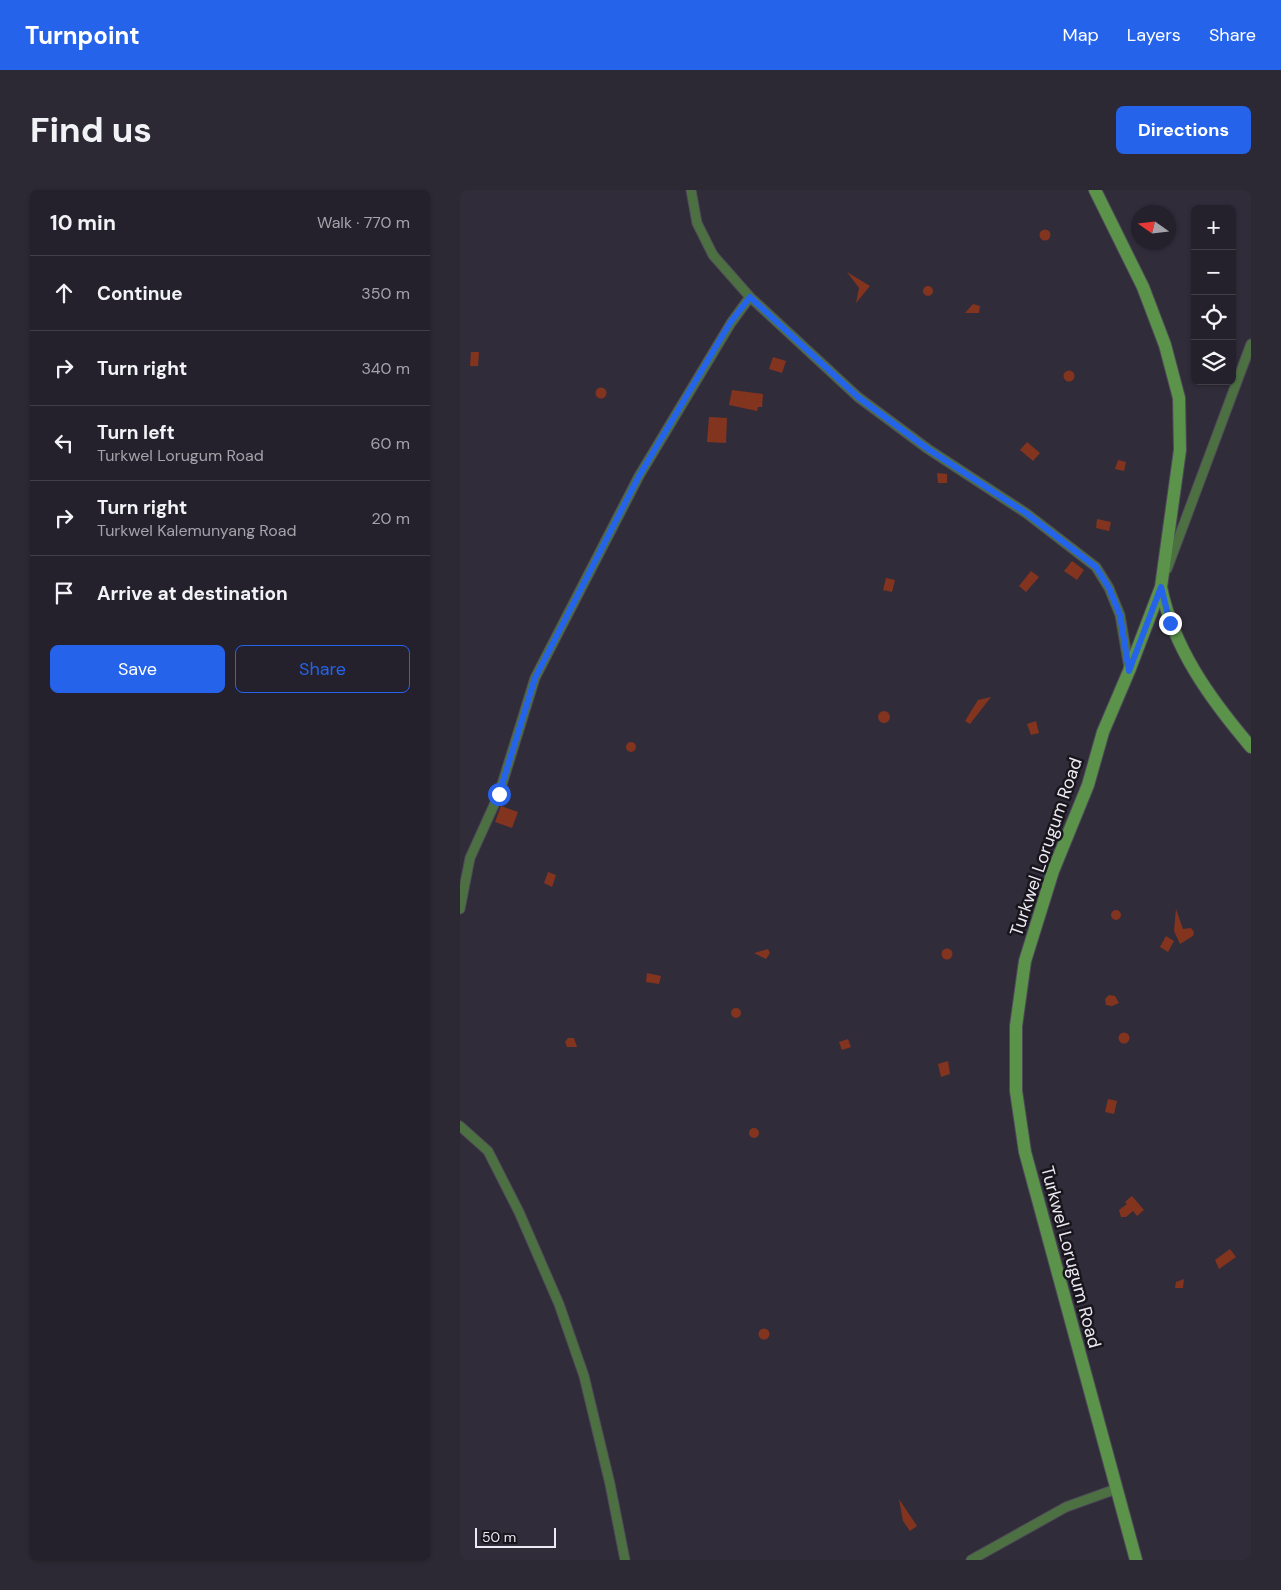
<!DOCTYPE html>
<html lang="en">
<head>
<meta charset="utf-8">
<style>
	:root { --surface:#25212c; --page:#2d2934; --text:#f1f3f6; --muted:#a3a3a9; --line:#423e48; --accent:#2563eb }
	body { margin:0; font-family:"DM Sans",sans-serif; background:var(--page); color:var(--text) }
	.controls { position:absolute; right:15px; top:15px; display:grid; overflow:hidden; border-radius:8px; box-shadow:0 1px 4px #0004 }
	.controls button { width:45px; height:45px; display:grid; place-items:center; padding:0; border:0; border-bottom:1px solid var(--line); background:var(--surface); color:var(--text); font:25px sans-serif }
	.compass { position:absolute; left:671px; top:15px; width:45px; height:45px; border-radius:50%; background:var(--surface); box-shadow:0 1px 4px #0004; rotate:284deg }
	.scale { position:absolute; left:15px; bottom:12px; width:81px; box-sizing:border-box; padding-left:5px; border:2px solid #ede9f3; border-top:0; font-size:14px; line-height:18px; white-space:nowrap; color:#ede9f3; -webkit-text-stroke:4px #18161c; paint-order:stroke }
	.stop { position:absolute; width:15px; height:15px; margin:-11px; border:4px solid #2563eb; border-radius:50%; background:#fff }
	.stop.end { background:#2563eb; border-color:#fff; box-shadow:0 1px 5px #0008 }
	.list { margin:0; padding:0; list-style:none }
	h2 { display:flex; justify-content:space-between; align-items:center; height:65px; margin:0; padding:0 20px; font-size:21px }
	h2 small { font-size:16px; font-weight:400; color:var(--muted) }
	.list li { display:grid; grid-template-columns:32px 1fr auto; gap:15px; align-items:center; box-sizing:border-box; height:75px; padding:0 20px; border-top:1px solid var(--line) }
	.list b { display:block; font-size:19px; white-space:nowrap }
	.list p { margin:0; font-size:16px; white-space:nowrap; color:var(--muted) }
	.list em { font-size:16px; font-style:normal; color:var(--muted) }
	.actions { display:flex; gap:10px; padding:15px 20px }
	.actions a { flex:1; padding:11px 0; border:1px solid var(--accent); border-radius:8px; text-align:center; font-size:18px; color:var(--accent) }
	.actions .main { background:var(--accent); color:#fff }
	.icon { flex:none; width:28px; height:28px; fill:none; stroke:currentColor; stroke-width:2; stroke-linecap:round; stroke-linejoin:round }
	.map { position:relative; flex:none; width:791px; height:1370px; overflow:hidden; border-radius:8px }
	header { display:flex; align-items:center; gap:30px; box-sizing:border-box; height:70px; padding:0 25px; background:var(--accent); color:#fff }
	header strong { font-size:24px }
	nav { display:flex; gap:28px; margin-inline-start:auto; font-size:18px }
	.intro { display:flex; align-items:center; justify-content:space-between; box-sizing:border-box; height:120px; padding:0 30px }
	h1 { margin:0; font-size:35px }
	.button { padding:12px 22px; border-radius:8px; background:var(--accent); color:#fff; font-size:18px; font-weight:700 }
	main { display:flex; gap:30px; padding:0 30px }
	aside { flex:1; background:var(--surface); border-radius:8px; box-shadow:0 1px 4px #0004 }
	.map>svg:first-child { display:block }
	.building { fill:#83341f }
	.lines { fill:none; stroke-linecap:round; stroke-linejoin:round }
	.street-casing { stroke:#4f4a58; stroke-width:11 }
	.secondary-casing { stroke:#4f4a58; stroke-width:14 }
	.street { stroke:#4d7043; stroke-width:9 }
	.secondary { stroke:#5b934b; stroke-width:12 }
	.route { stroke:#2563eb; stroke-width:6 }
	.labels { text-anchor:middle; stroke-width:5; stroke-linejoin:round; paint-order:stroke }
	.street-label { font-size:18px; fill:#ede9f3; stroke:#18161c }
</style>
</head>
<body>
<header>
<strong>Turnpoint</strong>
<nav><a>Map</a><a>Layers</a><a>Share</a></nav>
</header>
<div class="intro"><h1>Find us</h1><a class="button">Directions</a></div>
<main>
<aside>
<h2>10 min<small>Walk · 770 m</small></h2>
<ul class="list">
<li><svg class="icon" aria-label="ahead" viewBox="0 0 24 24"><path d="M12 20V5M6 11l6-6 6 6"/></svg><div><b>Continue</b></div><em>350 m</em></li>
<li><svg class="icon" aria-label="right" viewBox="0 0 24 24"><path d="M7 20v-9h11M14 6l5 5-5 5"/></svg><div><b>Turn right</b></div><em>340 m</em></li>
<li><svg class="icon" aria-label="left" viewBox="0 0 24 24"><path d="M17 20v-9H6M10 6l-5 5 5 5"/></svg><div><b>Turn left</b><p>Turkwel Lorugum Road</p></div><em>60 m</em></li>
<li><svg class="icon" aria-label="right" viewBox="0 0 24 24"><path d="M7 20v-9h11M14 6l5 5-5 5"/></svg><div><b>Turn right</b><p>Turkwel Kalemunyang Road</p></div><em>20 m</em></li>
<li><svg class="icon" aria-label="arrive" viewBox="0 0 24 24"><path d="M6 21V4h12l-3 4 3 4H6"/></svg><div><b>Arrive at destination</b></div></li>
</ul>
<div class="actions"><a class="main">Save</a><a>Share</a></div>
</aside>
<div class="map">
<svg width="791" height="1370" viewBox="0 0 791 1370">
	<rect width="100%" height="100%" fill="#312c3a"/>
	<path class="building" d="M579.5 45a5.5 5.5 0 1 1 11 0a5.5 5.5 0 1 1-11 0Z
		M 387,82 L 410,96 L 396,113 L 399,98 Z
		M463 101a5 5 0 1 1 10 0a5 5 0 1 1-10 0Z
		M 513,114 L 520,116 L 519,123 L 505,123 Z
		M 11,162 L 19,162 L 18,176 L 10,176 Z
		M 313,167 L 326,171 L 322,183 L 309,179 Z
		M603.5 186a5.5 5.5 0 1 1 11 0a5.5 5.5 0 1 1-11 0Z
		M135.5 203a5.5 5.5 0 1 1 11 0a5.5 5.5 0 1 1-11 0Z
		M 272,200 L 303,204 L 302,217 L 298,217 L 297,221 L 269,215 Z
		M 249,227 L 267,228 L 266,253 L 247,252 Z
		M 567,252 L 580,263 L 573,271 L 560,260 Z
		M 658,270 L 666,272 L 664,281 L 655,279 Z
		M 477,283 L 487,284 L 487,293 L 478,293 Z
		M 637,329 L 651,332 L 649,341 L 636,338 Z
		M 612,371 L 624,380 L 617,390 L 604,381 Z
		M 571,381 L 579,387 L 566,402 L 559,396 Z
		M 426,388 L 435,390 L 432,402 L 423,400 Z
		M 531,507 L 510,534 L 505,531 L 518,510 Z
		M418 527a6 6 0 1 1 12 0a6 6 0 1 1-12 0Z
		M 576,531 L 579,543 L 571,545 L 567,534 Z
		M166 557a5 5 0 1 1 10 0a5 5 0 1 1-10 0Z
		M 41,616 L 58,622 L 52,638 L 35,632 Z
		M 88,682 L 96,685 L 92,697 L 84,693 Z
		M 716,719 L 723,739 L 731,738 L 734,742 L 733,746 L 720,754 L 714,741 Z
		M651 725a5 5 0 1 1 10 0a5 5 0 1 1-10 0Z
		M 706,746 L 714,751 L 708,762 L 700,757 Z
		M481.5 764a5.5 5.5 0 1 1 11 0a5.5 5.5 0 1 1-11 0Z
		M 308,759 L 310,763 L 306,769 L 294,763 Z
		M 187,783 L 201,786 L 199,794 L 186,792 Z
		M 649,805 L 655,806 L 659,813 L 652,816 L 646,815 L 645,809 Z
		M271 823a5 5 0 1 1 10 0a5 5 0 1 1-10 0Z
		M658.5 848a5.5 5.5 0 1 1 11 0a5.5 5.5 0 1 1-11 0Z
		M 108,848 L 114,848 L 117,857 L 107,857 L 105,852 Z
		M 388,849 L 391,857 L 382,860 L 379,852 Z
		M 488,871 L 490,884 L 481,887 L 478,874 Z
		M 648,909 L 657,911 L 654,924 L 645,922 Z
		M289 943a5 5 0 1 1 10 0a5 5 0 1 1-10 0Z
		M 672,1006 L 684,1020 L 677,1026 L 673,1021 L 666,1027 L 661,1027 L 659,1020 L 667,1014 L 665,1012 Z
		M 770,1059 L 776,1067 L 759,1079 L 755,1070 Z
		M 724,1089 L 723,1098 L 715,1098 L 716,1092 Z
		M298.5 1144a5.5 5.5 0 1 1 11 0a5.5 5.5 0 1 1-11 0Z
		M 439,1309 L 457,1336 L 450,1341 L 443,1331 Z"/>
	<g class="lines">
		<defs>
			<path id="street" d="M 231,0 L 237,33 L 253,65 L 290,107 L 398,207 L 468,259 L 566,323 L 636,377 L 649,398 L 660,425 L 669,478
				M 707,379 L 791,154
				M 0,719 L 10,668 L 39,604 L 75,488 L 179,286 L 271,133 L 290,107
				M 0,936 L 28,961 L 59,1022 L 99,1114 L 124,1186 L 150,1294 L 165,1370
				M 511,1370 L 606,1317 L 656,1299"/>
			<path id="secondary" d="M 635,0 L 683,97 L 705,155 L 719,208 L 720,260 L 701,397 L 669,481 L 643,542 L 628,595 L 593,681 L 565,771 L 556,836 L 556,901 L 565,962 L 676,1370
				M 701,397 C 713,458 751,510 791,557"/>
		</defs>
		<use href="#street" class="street-casing"/>
		<use href="#secondary" class="secondary-casing"/>
		<use href="#street" class="street"/>
		<use href="#secondary" class="secondary"/>
	</g>
	<g class="lines">
		<path class="route" d="M 39,604 L 75,488 L 179,286 L 270,133 L 290,107 L 398,207 L 468,259 L 566,323 L 636,377 L 649,398 L 660,425 L 669,481 L 701,397 L 710,433"/>
	</g>
	<g class="labels">
		<g class="street-label">
			<text transform="translate(586 657) rotate(-71)" y="6">Turkwel Lorugum Road</text>
			<text transform="translate(611 1067) rotate(75)" y="6">Turkwel Lorugum Road</text>
		</g>
	</g>
</svg>
<div class="controls">
<button>+</button>
<button>−</button>
<button><svg class="icon" aria-label="locate" viewBox="0 0 24 24"><circle cx="12" cy="12" r="6"/><path d="M12 2v4M12 18v4M2 12h4M18 12h4"/></svg></button>
<button><svg class="icon" aria-label="layers" viewBox="0 0 24 24"><path d="M12 4l9 5-9 5-9-5zM3 14l9 5 9-5"/></svg></button>
</div>
<svg class="compass" viewBox="-18 -18 36 36"><path d="M0-13l5 13h-10z" fill="#e53935"/><path d="M0 13l5-13h-10z" fill="#a3a3a9"/></svg>
<div class="scale">50 m</div>
<div class="stop" style="left:39px;top:604px"></div>
<div class="stop end" style="left:710px;top:433px"></div>
</div>
</main>
</body>
</html>
